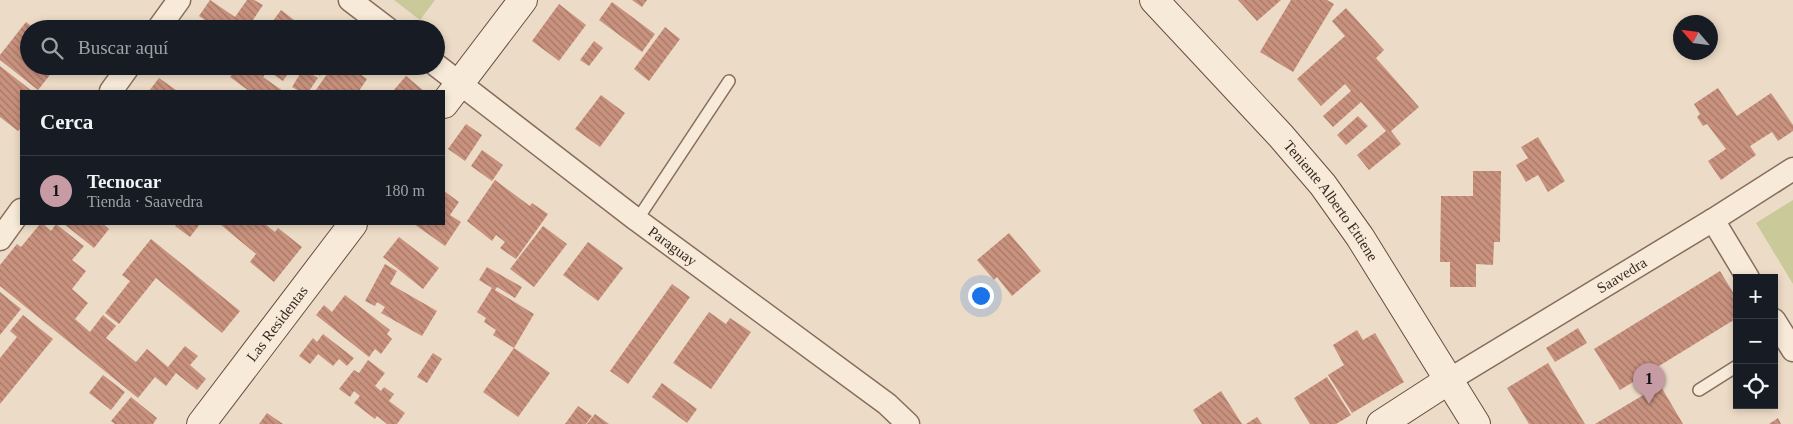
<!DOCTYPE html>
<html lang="es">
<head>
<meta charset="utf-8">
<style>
	:root { --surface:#171b24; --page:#20242c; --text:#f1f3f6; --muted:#9ea1a6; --line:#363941; --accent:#c79ba3 }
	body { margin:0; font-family:Georgia,serif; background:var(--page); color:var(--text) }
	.controls { position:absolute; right:15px; bottom:15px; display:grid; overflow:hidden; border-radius:0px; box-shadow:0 2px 8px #0003 }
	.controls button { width:45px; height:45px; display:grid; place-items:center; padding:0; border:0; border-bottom:1px solid var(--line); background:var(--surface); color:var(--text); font:25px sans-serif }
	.compass { position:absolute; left:1673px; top:15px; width:45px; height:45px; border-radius:50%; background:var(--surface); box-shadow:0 2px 8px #0003; rotate:298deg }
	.you { position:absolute; left:980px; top:295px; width:18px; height:18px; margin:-12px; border:4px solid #fff; border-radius:50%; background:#1a73e8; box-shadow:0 0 0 8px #1a73e833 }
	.badge { display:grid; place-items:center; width:32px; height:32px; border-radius:50%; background:var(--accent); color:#111; font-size:16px; font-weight:700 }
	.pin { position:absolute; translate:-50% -41px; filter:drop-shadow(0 1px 2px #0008) }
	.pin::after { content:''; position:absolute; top:26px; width:18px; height:15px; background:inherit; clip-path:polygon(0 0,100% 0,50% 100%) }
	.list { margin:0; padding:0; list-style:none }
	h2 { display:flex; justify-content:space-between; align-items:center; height:65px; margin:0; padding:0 20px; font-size:21px }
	h2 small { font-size:16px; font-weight:400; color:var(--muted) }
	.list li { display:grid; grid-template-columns:32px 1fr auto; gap:15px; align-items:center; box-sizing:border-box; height:70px; padding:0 20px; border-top:1px solid var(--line) }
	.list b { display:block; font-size:19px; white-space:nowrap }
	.list p { margin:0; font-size:16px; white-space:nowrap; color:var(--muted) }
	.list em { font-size:16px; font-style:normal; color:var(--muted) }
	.icon { flex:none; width:28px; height:28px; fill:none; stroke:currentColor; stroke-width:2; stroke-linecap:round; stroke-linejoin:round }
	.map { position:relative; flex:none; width:1793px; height:424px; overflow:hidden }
	.search { position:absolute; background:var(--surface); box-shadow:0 2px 8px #0003; left:20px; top:20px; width:425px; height:55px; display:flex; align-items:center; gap:12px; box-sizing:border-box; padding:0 18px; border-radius:28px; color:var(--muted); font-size:19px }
	.panel { position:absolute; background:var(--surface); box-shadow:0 2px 8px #0003; left:20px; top:90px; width:425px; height:135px; border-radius:0px }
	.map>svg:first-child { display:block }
	.garden { fill:#cac99a }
	.building { fill:url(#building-back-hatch) }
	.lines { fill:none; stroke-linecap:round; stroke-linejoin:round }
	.lane-casing { stroke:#876d5c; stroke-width:14 }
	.street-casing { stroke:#876d5c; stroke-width:25 }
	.secondary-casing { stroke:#694e40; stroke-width:30 }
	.lane { stroke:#f7ead9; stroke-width:11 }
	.street { stroke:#f7ead9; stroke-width:22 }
	.secondary { stroke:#f7ead9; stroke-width:28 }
	.labels { text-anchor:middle; stroke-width:4; stroke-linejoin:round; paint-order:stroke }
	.street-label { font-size:15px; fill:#382820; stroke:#f4e7d5 }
</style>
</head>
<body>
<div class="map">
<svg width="1793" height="424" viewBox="0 0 1793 424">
	<defs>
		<pattern id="building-back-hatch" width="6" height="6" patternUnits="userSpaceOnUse" patternTransform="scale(1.25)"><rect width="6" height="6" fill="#c9927e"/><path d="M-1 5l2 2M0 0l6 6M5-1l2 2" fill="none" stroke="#a47767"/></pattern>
	</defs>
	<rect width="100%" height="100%" fill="#ecdbc6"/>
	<path class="garden" d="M 394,0 L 435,0 L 420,20 Z
		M 1793,200 L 1793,284 L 1756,223 Z"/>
	<path class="building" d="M 210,0 L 235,17 L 247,0 L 254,0 L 263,5 L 247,29 L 218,29 L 199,16 Z
		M 632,0 L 647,0 L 642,7 Z
		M 1238,0 L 1281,0 L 1257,21 Z
		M 1291,0 L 1327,0 L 1334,4 L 1293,72 L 1260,52 Z
		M 612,2 L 655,34 L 642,52 L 599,20 Z
		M 559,4 L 586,25 L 559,61 L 532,41 Z
		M 1346,8 L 1384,50 L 1376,58 L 1419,107 L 1391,131 L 1401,144 L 1369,170 L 1357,155 L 1386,131 L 1361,102 L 1333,127 L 1323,116 L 1351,91 L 1345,84 L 1321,106 L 1297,79 L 1345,36 L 1332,21 Z
		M 281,10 L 302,26 L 300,29 L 267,29 Z
		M 26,22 L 35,29 L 29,29 L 29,66 L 57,66 L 38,90 L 0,60 L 0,55 Z
		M 665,27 L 680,39 L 649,81 L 634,69 Z
		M 594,41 L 603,48 L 589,66 L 580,60 Z
		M 0,66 L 32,91 L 21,91 L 21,128 L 18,131 L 0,117 Z
		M 238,66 L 266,66 L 270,69 L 263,77 L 283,91 L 249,91 L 230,77 Z
		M 275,66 L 293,66 L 283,81 L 271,73 Z
		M 305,66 L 326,66 L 320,76 Z
		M 333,66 L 359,66 L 356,71 L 367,79 L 359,91 L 315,91 Z
		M 303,69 L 318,78 L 309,91 L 299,91 L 292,87 Z
		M 406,76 L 424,91 L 393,91 Z
		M 159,78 L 176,90 L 175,91 L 149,91 Z
		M 1718,88 L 1737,116 L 1771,93 L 1793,125 L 1793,131 L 1778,141 L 1772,132 L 1750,146 L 1756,155 L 1721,180 L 1708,161 L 1726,149 L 1707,124 L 1703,126 L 1697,117 L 1700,114 L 1694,104 Z
		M 601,95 L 625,113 L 600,147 L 575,129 Z
		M 1358,116 L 1368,126 L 1346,145 L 1337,135 Z
		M 466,124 L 482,135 L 465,161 L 448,149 Z
		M 1538,137 L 1565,181 L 1548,192 L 1538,175 L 1526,182 L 1516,165 L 1528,158 L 1521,147 Z
		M 482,150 L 503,165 L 492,181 L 471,166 Z
		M 1473,171 L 1501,171 L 1500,242 L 1494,242 L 1493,265 L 1476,264 L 1476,287 L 1450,287 L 1450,262 L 1440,262 L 1441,196 L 1473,196 Z
		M 495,180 L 530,206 L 532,203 L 548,214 L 516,259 L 500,248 L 505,242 L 496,235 L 492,241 L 467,221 Z
		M 444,191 L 459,202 L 450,215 L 461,222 L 445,246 L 414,224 L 444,224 Z
		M 40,224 L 43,224 L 51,231 L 56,224 L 84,246 L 72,260 L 86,271 L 72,289 L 88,303 L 75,319 L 90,332 L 103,315 L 116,326 L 106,338 L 136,362 L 147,349 L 168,367 L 185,346 L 198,356 L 190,365 L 206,379 L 197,390 L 176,373 L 166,386 L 155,377 L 138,398 L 0,286 L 0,265 L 17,244 L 21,247 Z
		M 64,224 L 103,224 L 109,229 L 94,248 Z
		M 177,224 L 200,224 L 190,237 L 175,226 Z
		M 222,224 L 265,224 L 275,232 L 278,228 L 302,247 L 274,282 L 250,262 L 256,254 L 221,225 Z
		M 543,226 L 567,244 L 534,287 L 510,269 Z
		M 1009,233 L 1041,271 L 1012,296 L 997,277 L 994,280 L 977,260 Z
		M 399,237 L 439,268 L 423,289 L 383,257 Z
		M 151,239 L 240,311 L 222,333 L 156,278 L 119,324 L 105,313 L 130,281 L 122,275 Z
		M 588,242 L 623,268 L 598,301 L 563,275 Z
		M 385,264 L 397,271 L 390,284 L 437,311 L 422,336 L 381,313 L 385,307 L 377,302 L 375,306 L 365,301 Z
		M 487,267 L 522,287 L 515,298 L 497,287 L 495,290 L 534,314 L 514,348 L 493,335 L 496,330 L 484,322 L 486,318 L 477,312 L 492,288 L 479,280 Z
		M 1720,271 L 1737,299 L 1737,318 L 1620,390 L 1594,349 Z
		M 672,284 L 690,297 L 628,384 L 610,371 Z
		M 0,292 L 21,309 L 0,335 Z
		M 345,295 L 390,330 L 387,334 L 392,339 L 381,354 L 375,349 L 369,357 L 316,315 L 324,305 L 332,312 Z
		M 709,312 L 726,324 L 730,318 L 751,332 L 711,389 L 673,363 Z
		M 23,315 L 53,339 L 0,404 L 0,358 L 17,337 L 10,331 Z
		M 1578,328 L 1587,343 L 1555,362 L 1546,348 Z
		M 1357,330 L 1363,340 L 1375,333 L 1404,382 L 1352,413 L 1328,375 L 1344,365 L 1333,345 Z
		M 323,334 L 354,358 L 347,366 L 339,359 L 333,366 L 318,354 L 310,364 L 299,356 L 313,338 L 317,342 Z
		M 514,348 L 550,373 L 518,417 L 483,392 Z
		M 433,353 L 442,359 L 427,383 L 417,377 Z
		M 368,360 L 385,373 L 375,386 L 381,391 L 384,387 L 394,394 L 389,401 L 405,413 L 397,424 L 387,424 L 377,416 L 375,419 L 354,403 L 360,396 L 354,391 L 350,397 L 339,389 L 354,370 L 359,373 Z
		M 1548,363 L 1585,424 L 1529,424 L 1507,388 Z
		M 103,375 L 125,392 L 111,410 L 89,393 Z
		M 1327,377 L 1351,415 L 1336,424 L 1310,424 L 1294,398 Z
		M 662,383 L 697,409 L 687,423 L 652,397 Z
		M 1660,385 L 1683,424 L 1595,424 Z
		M 1221,391 L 1242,424 L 1202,424 L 1193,410 Z
		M 131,397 L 157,418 L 153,424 L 115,424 L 111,421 Z
		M 578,406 L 592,416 L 586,424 L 565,424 Z
		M 267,413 L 283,424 L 259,424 Z
		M 595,414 L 609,424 L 587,424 Z
		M 1257,417 L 1262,424 L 1246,424 Z
		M 1778,418 L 1781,424 L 1769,424 Z"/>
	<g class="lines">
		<defs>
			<path id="lane" d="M 637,220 L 729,81
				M 1699,390 L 1737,366"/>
			<g id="street">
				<path d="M 350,0 L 388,29"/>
				<path d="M 158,29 L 179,0"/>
				<path id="s1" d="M 436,65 L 637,220 L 887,404 L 908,424"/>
				<path d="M 111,91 L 129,66"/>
				<path d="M 1713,220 L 1748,278"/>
				<path d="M 0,239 L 21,210"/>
				<path d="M 1774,320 L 1793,350"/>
				<path id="s2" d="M 1449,380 L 1713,220 L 1793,169"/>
			</g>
			<g id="secondary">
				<path id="s3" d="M 1154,0 L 1281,136 L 1323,185 L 1360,237 L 1476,424"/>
				<path d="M 444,104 L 523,0"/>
				<path id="s4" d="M 201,424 L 353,224"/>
				<path d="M 1381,424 L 1449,380"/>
			</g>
		</defs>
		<use href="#lane" class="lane-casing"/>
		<use href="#street" class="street-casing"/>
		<use href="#secondary" class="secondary-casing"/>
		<use href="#lane" class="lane"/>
		<use href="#street" class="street"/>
		<use href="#secondary" class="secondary"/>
	</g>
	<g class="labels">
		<g class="street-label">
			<text dy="5" stroke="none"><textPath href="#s3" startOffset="268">Teniente Alberto Ettiene</textPath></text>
			<text dy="5" stroke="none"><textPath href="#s1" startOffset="298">Paraguay</textPath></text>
			<text dy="5" stroke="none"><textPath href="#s2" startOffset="202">Saavedra</textPath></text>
			<text dy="5" stroke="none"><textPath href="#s4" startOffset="126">Las Residentas</textPath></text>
		</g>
	</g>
</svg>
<div class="controls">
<button>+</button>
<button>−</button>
<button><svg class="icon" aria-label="locate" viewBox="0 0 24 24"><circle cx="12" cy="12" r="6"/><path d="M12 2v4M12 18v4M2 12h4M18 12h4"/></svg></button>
</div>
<svg class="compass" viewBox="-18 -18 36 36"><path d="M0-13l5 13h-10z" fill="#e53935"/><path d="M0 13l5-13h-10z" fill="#9ea1a6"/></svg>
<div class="you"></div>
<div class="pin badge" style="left:1649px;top:404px">1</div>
<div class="search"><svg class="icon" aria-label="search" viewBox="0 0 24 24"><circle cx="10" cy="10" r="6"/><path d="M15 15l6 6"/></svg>Buscar aquí</div>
<section class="panel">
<h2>Cerca<small></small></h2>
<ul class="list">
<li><span class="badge">1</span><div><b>Tecnocar</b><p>Tienda · Saavedra</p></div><em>180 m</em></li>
</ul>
</section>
</div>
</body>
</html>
